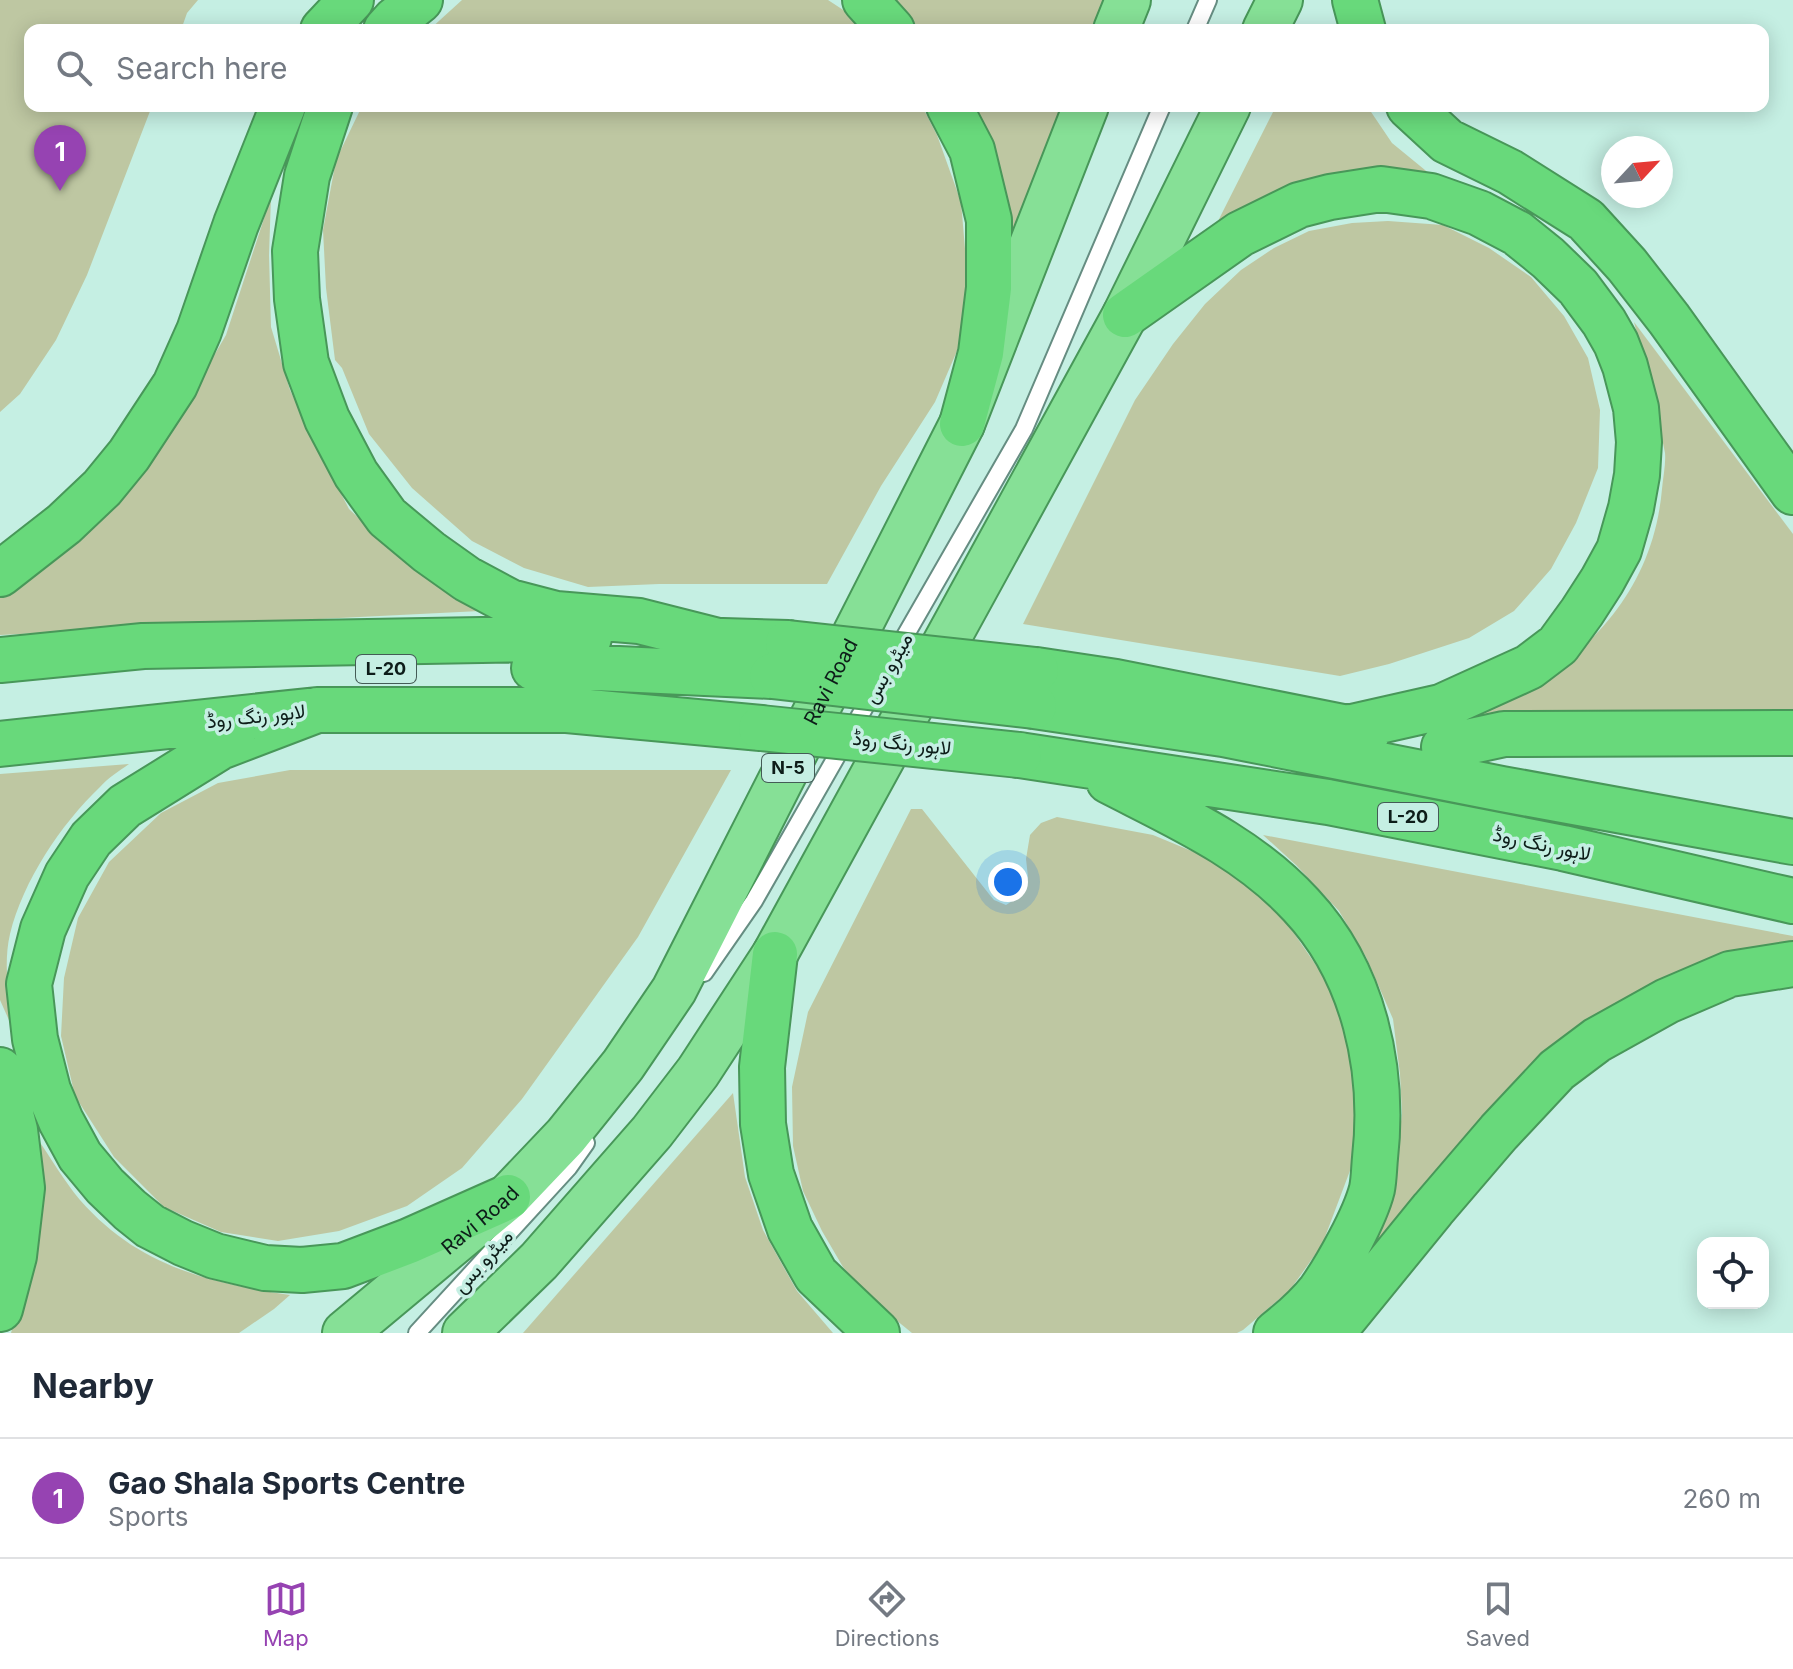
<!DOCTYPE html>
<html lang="en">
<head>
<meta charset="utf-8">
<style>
	:root { --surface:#fff; --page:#f2f2f3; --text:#1f2937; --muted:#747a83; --line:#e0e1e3; --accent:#9643b2 }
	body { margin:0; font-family:Inter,Vazirmatn,sans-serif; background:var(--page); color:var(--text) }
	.controls { position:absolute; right:24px; bottom:24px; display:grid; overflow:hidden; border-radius:16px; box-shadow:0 4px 20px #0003 }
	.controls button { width:72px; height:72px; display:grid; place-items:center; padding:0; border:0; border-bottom:2px solid var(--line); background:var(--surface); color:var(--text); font:40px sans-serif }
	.compass { position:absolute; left:1601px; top:136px; width:72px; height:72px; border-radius:50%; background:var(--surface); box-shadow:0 4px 20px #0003; rotate:64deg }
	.you { position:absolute; left:1008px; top:882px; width:28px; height:28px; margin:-20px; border:6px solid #fff; border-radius:50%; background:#1a73e8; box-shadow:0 0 0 12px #1a73e833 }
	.badge { display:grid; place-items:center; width:52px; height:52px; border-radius:50%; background:var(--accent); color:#fff; font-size:26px; font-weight:700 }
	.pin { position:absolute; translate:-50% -66px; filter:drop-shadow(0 2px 4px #0008) }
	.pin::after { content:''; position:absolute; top:42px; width:28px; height:24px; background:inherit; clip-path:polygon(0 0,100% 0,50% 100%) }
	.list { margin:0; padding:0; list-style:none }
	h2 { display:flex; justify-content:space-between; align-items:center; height:104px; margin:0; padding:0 32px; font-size:34px }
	h2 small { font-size:26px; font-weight:400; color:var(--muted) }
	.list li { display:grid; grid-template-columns:52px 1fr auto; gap:24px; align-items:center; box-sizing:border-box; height:120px; padding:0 32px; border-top:2px solid var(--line) }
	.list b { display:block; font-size:30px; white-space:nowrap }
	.list p { margin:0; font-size:26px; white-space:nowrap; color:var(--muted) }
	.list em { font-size:26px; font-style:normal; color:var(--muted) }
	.icon { flex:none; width:44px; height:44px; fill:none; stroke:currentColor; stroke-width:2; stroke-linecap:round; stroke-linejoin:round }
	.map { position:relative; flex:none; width:1793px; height:1333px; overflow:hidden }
	.search { position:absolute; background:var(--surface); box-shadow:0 4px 20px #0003; left:24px; right:24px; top:24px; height:88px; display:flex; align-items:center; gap:20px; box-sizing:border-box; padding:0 28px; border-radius:16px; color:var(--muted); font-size:30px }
	.sheet { height:224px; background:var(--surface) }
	nav { display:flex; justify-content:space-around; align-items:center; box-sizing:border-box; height:112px; border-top:2px solid var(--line); background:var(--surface); font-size:22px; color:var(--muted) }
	nav a { display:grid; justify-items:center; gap:4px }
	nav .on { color:var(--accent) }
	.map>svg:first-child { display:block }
	.green { fill:#bec7a2 }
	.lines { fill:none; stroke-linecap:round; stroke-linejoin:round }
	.service-casing { stroke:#668d82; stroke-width:20 }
	.trunk-casing { stroke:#489759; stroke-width:48 }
	.motorway-casing { stroke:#489759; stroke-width:48 }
	.service { stroke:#fff; stroke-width:16 }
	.trunk { stroke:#86e096; stroke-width:44 }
	.motorway { stroke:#68d97b; stroke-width:44 }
	.motorway-bridge-casing { stroke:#489759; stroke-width:48; stroke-linecap:butt }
	.motorway-bridge { stroke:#68d97b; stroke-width:44 }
	.labels { text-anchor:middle; stroke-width:7; stroke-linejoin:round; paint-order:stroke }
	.shield { fill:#c5efe3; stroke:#445c56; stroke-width:2 }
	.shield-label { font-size:18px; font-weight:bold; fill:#0d1d19 }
	.street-label { font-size:20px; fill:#0d1d19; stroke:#c5efe3 }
</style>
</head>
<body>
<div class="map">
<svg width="1793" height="1333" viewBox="0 0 1793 1333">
	<rect width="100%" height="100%" fill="#c5efe3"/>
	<path class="green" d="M 0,0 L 198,0 L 187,13 L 181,30 L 30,30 L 30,106 L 152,106 L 87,275 L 56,340 L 20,394 L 0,412 Z
		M 462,0 L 828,0 L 854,17 L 866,30 L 429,30 Z
		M 885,0 L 1105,0 L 1095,30 L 909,30 Z
		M 362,106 L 922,106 L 937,135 L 961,202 L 967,272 L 960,344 L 935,402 L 881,486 L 827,584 L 659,584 L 588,587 L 524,568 L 472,541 L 412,488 L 369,434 L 342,368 L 335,360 L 326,288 L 323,230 L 336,160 Z
		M 961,106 L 1068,106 L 1009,271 Z
		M 1276,106 L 1367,106 L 1392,143 L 1436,179 L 1215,227 Z
		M 271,197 L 269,255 L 271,327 L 290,390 L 320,453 L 349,509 L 403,560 L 480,611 L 0,635 L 0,596 L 43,565 L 177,419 L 226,335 Z
		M 1388,221 L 1443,225 L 1489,248 L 1531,277 L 1564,316 L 1588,358 L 1600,410 L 1598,468 L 1576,523 L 1551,569 L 1514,611 L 1469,638 L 1389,664 L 1340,676 L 1023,624 L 1135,400 L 1173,344 L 1205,304 L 1241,270 L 1274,248 L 1309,231 L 1352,223 Z
		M 1634,322 L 1793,534 L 1793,714 L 1480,714 C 1576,668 1652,601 1662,489 C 1663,477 1666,464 1665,453 C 1663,441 1659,429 1657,417 C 1650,385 1642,354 1634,322 Z
		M 129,764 C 119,771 108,778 100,787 C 61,824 23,881 10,934 C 3,964 9,997 12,1027 L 0,1000 L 0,774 Z
		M 290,770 L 731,770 L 638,937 L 522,1099 L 462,1168 L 407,1206 L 339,1231 L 278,1241 L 221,1232 L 164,1207 L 114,1157 L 75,1096 L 61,1036 L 64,978 L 78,918 L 109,862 L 161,813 L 218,783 Z
		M 911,809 L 922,809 L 989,894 L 994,900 L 1006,905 L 1017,898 L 1024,891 L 1028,877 L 1026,859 L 1030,835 L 1041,823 L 1057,817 L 1153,835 L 1206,857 L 1245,882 L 1278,910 L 1329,984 L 1343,1024 L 1353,1072 L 1355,1120 L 1351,1168 L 1322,1245 L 1290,1290 L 1243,1330 L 1237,1333 L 912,1333 L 869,1298 L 843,1267 L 822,1231 L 803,1191 L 793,1146 L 792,1087 L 808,1012 Z
		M 1263,835 L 1793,936 L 1793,946 L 1570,1034 L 1512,1084 L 1362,1272 L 1389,1205 L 1397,1153 L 1402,1114 L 1400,1074 L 1393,1019 L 1366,957 L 1339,911 L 1296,865 Z
		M 733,1093 L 745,1177 L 763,1230 L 797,1291 L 833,1333 L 523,1333 Z
		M 37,1138 C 51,1158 64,1181 80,1200 C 138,1266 206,1282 290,1295 L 274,1309 L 239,1333 L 11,1333 L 28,1273 Z"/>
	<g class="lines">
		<defs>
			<path id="service" d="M 1195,30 L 1208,0
				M 897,650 L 1024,429 L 1162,106
				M 704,973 L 754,901 L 874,691
				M 417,1333 L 569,1167 L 586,1143"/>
			<g id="trunk">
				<path d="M 1116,30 L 1128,0"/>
				<path d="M 1265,30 L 1280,0"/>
				<path id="s1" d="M 345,1333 L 508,1197 L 566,1136 L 623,1065 L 674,990 L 962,424 L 1086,106"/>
				<path d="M 465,1333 L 539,1261 L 652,1132 L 698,1072 L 775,954 L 1125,315 L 1228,106"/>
			</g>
			<path id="motorway" d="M 865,0 L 892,30
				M 1355,0 L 1363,30
				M 323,30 L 351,0
				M 386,30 L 395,20 L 420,0
				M 330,106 L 307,176 L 295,251 L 297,299 L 306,363 L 327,419 L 356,474 L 387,517 L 429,552 L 467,579 L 510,602 L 556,614 L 639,621 L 718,641
				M 949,106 L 972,150 L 989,220 L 989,288 L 981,353 L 962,424
				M 1409,106 L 1447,141 L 1510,172 L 1586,220 L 1627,265 L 1669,319 L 1793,492
				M 1125,315 L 1240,234 L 1299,205 L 1330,197 L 1381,189 L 1431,196 L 1479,213 L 1517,233 L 1548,258 L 1578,287 L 1604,322 L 1616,343 L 1625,366 L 1636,408 L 1639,442 L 1637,475 L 1631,508 L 1619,550 L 1602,581 L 1582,612 L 1558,645 L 1529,667 L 1441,707 L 1348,728
				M 0,574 L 64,524 L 102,488 L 129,455 L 175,385 L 199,331 L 236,224 L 283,106
				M 690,640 L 788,643
				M 0,660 L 143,646 L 589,638
				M 534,668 L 574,667 L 772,676
				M 1036,670 L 1116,682 L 1368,732
				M 1034,706 L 1223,734 L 1502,789 L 1793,842
				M 317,710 L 220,747 L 125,806 L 91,839 L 67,875 L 43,929 L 29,984 L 35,1039 L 48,1090 L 61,1121 L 80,1156 L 105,1186 L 130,1210 L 150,1226 L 183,1243 L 215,1256 L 265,1268 L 302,1270 L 343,1266 L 409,1241 L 508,1197
				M 0,744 L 317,710 L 567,710 L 761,728
				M 1444,747 L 1504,734 L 1793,733
				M 1019,755 L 1328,802 L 1563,848 L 1793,901
				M 1109,781 C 1177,816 1248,847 1301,905 C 1364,972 1385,1069 1375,1158 C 1374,1168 1374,1179 1372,1189 C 1365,1217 1337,1267 1320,1291 C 1309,1305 1290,1322 1276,1333
				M 775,954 L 762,1067 L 763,1124 L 771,1174 L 790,1229 L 816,1275 L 877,1333
				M 0,1070 L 15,1130 L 22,1188 L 14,1256 L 0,1309
				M 1332,1333 L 1433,1209 L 1499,1132 L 1557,1070 L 1597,1040 L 1667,1001 L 1730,974 L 1793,964"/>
		</defs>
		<use href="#service" class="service-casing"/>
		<use href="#trunk" class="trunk-casing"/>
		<use href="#motorway" class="motorway-casing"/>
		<use href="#service" class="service"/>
		<use href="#trunk" class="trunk"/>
		<use href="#motorway" class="motorway"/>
		<defs>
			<path id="motorway-bridge" d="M 788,643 L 1036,670
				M 772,676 L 1034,706
				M 761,728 L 1019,755"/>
		</defs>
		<use href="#motorway-bridge" class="motorway-bridge-casing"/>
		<use href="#motorway-bridge" class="motorway-bridge"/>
	</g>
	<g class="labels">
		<g class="shield">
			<rect x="356" y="655" width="60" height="28" rx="6"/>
			<rect x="762" y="754" width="52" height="28" rx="6"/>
			<rect x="1378" y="803" width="60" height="28" rx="6"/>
		</g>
		<g class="shield-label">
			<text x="386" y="675">L-20</text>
			<text x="788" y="774">N-5</text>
			<text x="1408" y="823">L-20</text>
		</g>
		<g class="street-label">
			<text transform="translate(888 668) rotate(-60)" y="7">میٹرو بس</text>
			<text dy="7" stroke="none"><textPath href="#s1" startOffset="824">Ravi Road</textPath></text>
			<text transform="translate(256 716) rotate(-6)" y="7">لاہور رنگ روڈ</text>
			<text transform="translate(902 743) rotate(6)" y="7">لاہور رنگ روڈ</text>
			<text transform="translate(1542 844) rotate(12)" y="7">لاہور رنگ روڈ</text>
			<text dy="7" stroke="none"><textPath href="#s1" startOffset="176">Ravi Road</textPath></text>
			<text transform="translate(483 1261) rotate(-48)" y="7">میٹرو بس</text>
		</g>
	</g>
</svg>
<div class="controls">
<button><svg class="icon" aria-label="locate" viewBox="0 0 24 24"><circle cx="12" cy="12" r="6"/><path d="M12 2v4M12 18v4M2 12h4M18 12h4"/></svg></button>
</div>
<svg class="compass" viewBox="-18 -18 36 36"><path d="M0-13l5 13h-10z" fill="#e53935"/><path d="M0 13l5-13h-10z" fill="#747a83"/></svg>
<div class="you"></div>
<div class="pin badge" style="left:60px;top:191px">1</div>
<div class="search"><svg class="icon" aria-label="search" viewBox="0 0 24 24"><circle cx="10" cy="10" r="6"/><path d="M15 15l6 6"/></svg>Search here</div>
</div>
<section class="sheet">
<h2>Nearby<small></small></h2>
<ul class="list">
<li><span class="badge">1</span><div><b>Gao Shala Sports Centre</b><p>Sports</p></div><em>260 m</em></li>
</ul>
</section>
<nav>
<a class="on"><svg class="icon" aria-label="map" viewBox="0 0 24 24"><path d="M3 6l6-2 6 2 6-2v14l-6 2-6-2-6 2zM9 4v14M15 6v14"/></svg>Map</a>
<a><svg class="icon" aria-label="directions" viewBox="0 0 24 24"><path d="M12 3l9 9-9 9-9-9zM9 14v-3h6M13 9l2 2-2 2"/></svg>Directions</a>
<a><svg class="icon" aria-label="saved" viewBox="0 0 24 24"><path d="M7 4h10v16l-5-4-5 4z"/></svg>Saved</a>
</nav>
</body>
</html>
